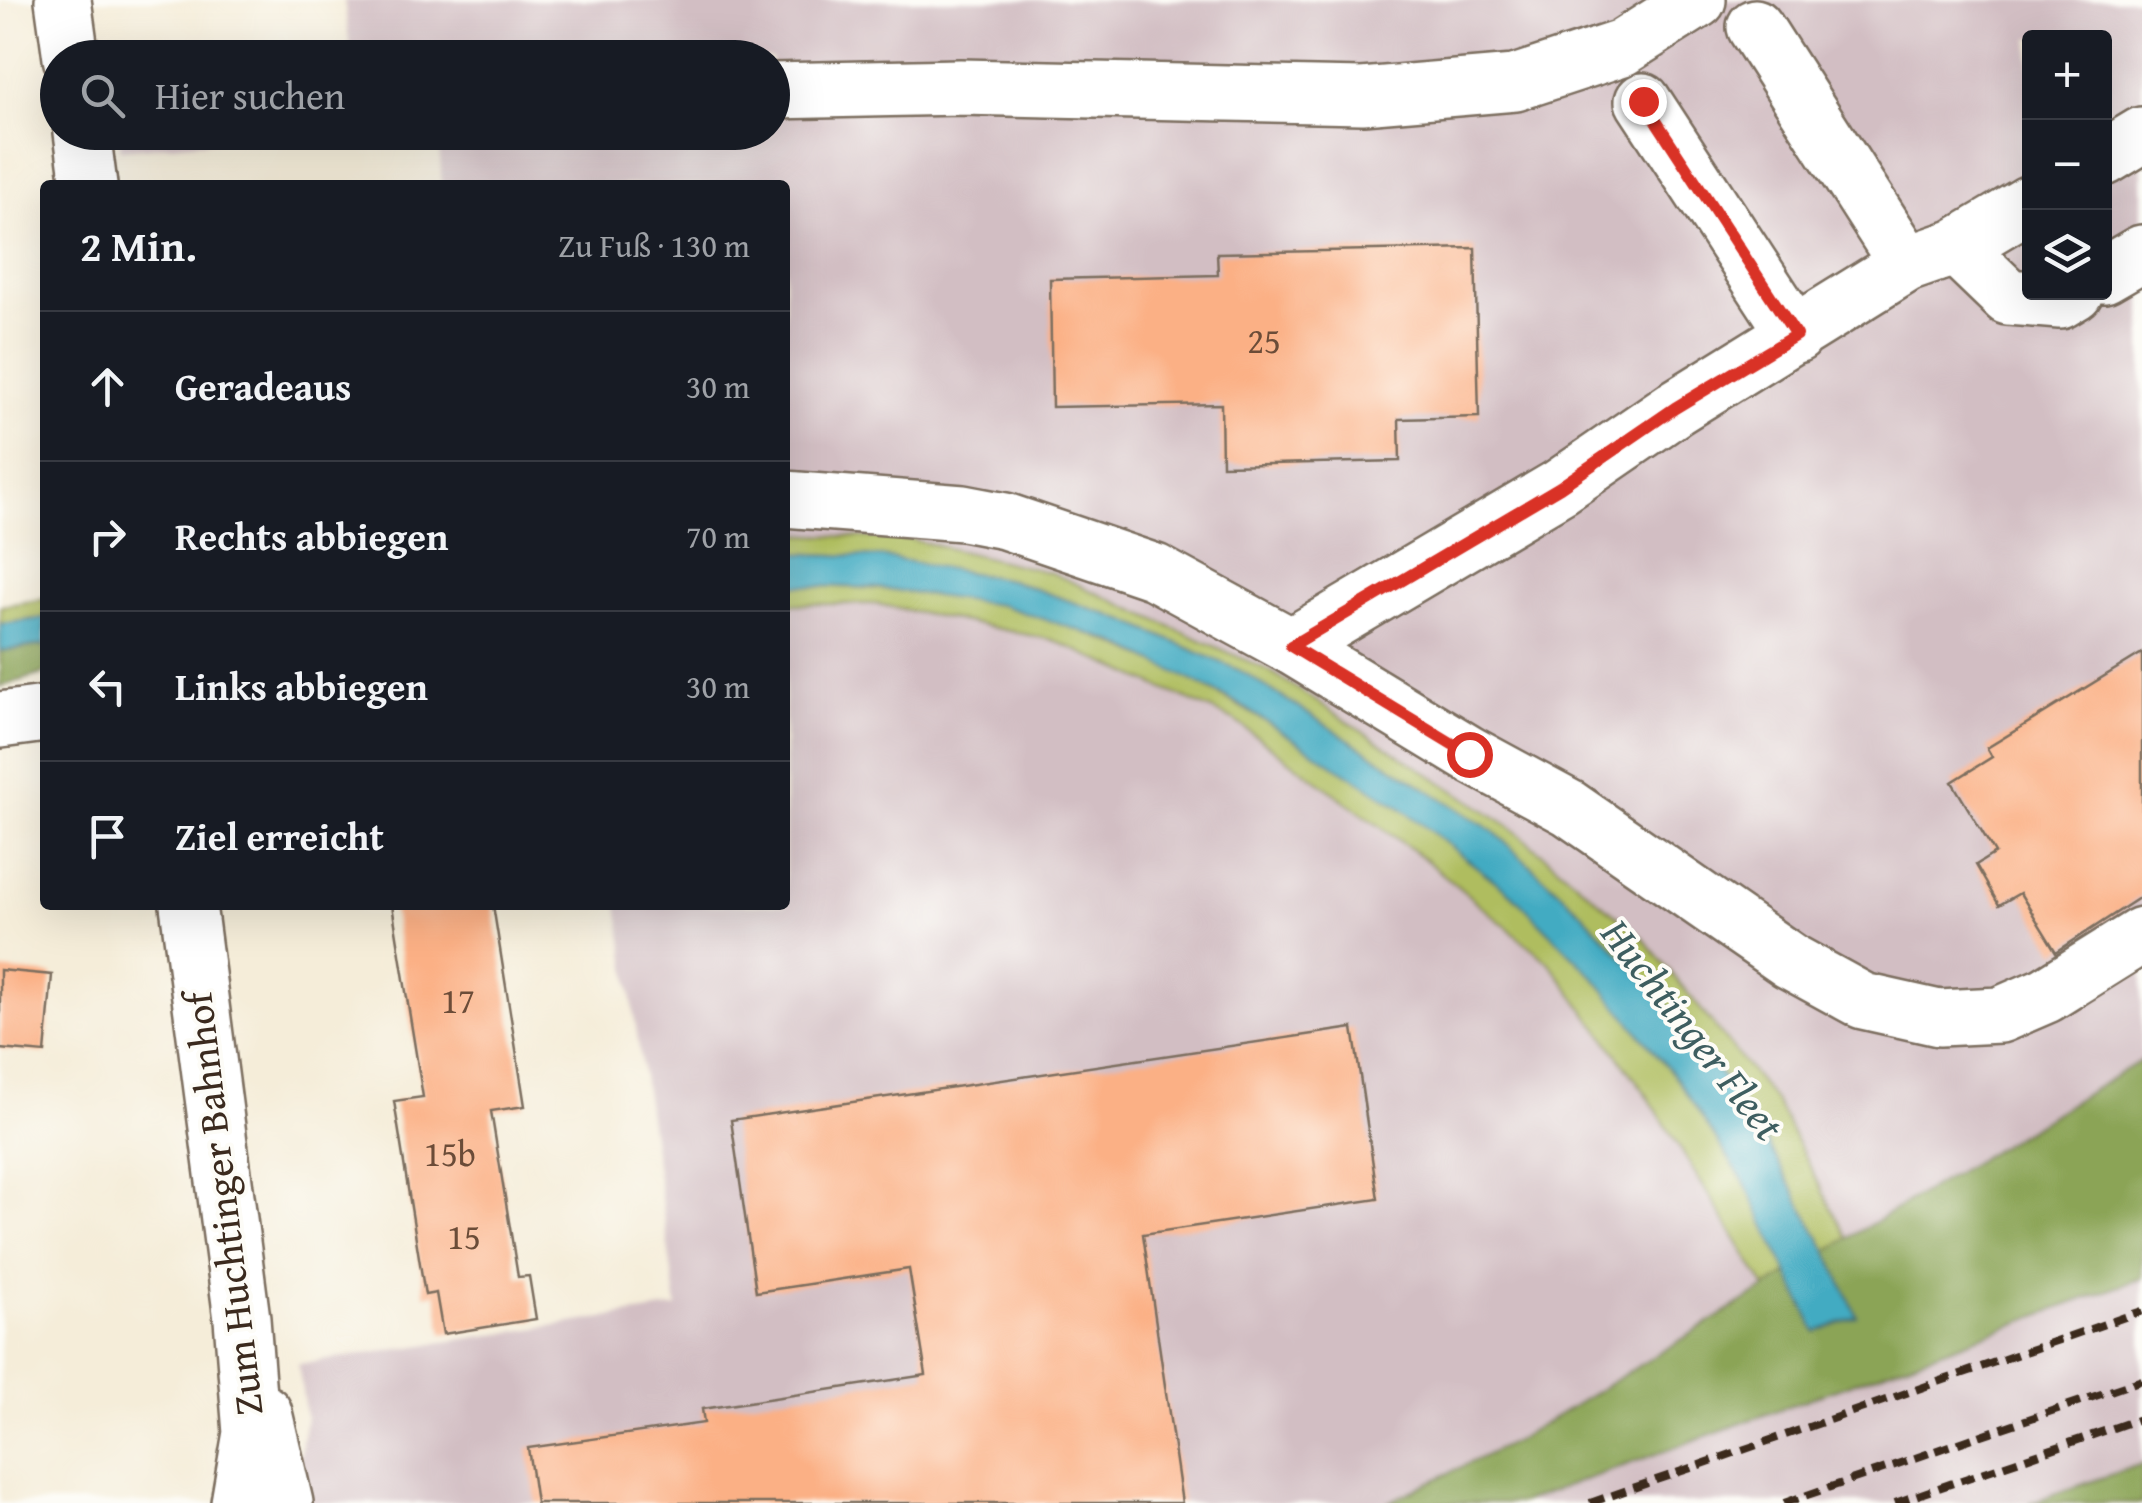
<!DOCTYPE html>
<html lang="de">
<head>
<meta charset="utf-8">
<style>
	:root { --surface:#171b24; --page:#20242c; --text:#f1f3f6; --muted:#9ea1a6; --line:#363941 }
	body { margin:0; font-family:"Gentium Book Plus",serif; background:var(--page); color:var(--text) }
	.controls { position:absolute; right:30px; top:30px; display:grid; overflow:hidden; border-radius:10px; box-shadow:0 10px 40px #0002 }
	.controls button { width:90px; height:90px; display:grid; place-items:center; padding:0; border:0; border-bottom:2px solid var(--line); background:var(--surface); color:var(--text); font:50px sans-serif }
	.stop { position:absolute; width:30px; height:30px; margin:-22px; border:8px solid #d93025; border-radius:50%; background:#fff }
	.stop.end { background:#d93025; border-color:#fff; box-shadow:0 2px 10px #0008 }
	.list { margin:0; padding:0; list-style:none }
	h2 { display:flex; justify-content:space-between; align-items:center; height:130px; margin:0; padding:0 40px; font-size:42px }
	h2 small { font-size:32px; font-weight:400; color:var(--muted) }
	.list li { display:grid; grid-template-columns:65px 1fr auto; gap:30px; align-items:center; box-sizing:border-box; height:150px; padding:0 40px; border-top:2px solid var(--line) }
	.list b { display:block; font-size:38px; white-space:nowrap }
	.list em { font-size:32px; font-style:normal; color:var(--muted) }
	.icon { flex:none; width:55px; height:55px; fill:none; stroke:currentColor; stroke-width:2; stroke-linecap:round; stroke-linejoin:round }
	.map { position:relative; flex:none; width:2142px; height:1503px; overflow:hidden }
	.search { position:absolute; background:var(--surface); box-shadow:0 10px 40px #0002; left:40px; top:40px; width:750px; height:110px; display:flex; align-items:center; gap:25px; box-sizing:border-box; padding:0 35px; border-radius:55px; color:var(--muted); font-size:38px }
	.panel { position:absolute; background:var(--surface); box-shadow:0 10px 40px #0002; left:40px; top:180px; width:750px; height:730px; border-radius:10px }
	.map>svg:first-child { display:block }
	.industrial { fill:#d2bec3; fill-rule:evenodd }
	.green { fill:#afbd5f; stroke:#75743e; stroke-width:2.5 }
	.forest { fill:#8ba456; stroke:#63673a; stroke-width:2.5 }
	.water { fill:#42abc2; stroke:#3e6a70; stroke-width:2.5 }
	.building { fill:#fbb085 }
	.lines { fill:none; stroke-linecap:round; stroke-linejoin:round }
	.minor-casing { stroke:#7c6e5f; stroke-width:60 }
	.minor { stroke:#fff; stroke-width:55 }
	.rail { stroke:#3b2a1e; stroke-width:8; stroke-dasharray:15 8; stroke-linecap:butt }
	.route { stroke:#d93025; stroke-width:12 }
	.labels { text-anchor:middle; stroke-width:8; stroke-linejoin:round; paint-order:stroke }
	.number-label { font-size:35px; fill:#6b4c38 }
	.street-label { font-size:40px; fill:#3b2a1e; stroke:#fdfcf7 }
	.water-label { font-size:42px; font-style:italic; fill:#3e5e60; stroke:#fdfcf7 }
</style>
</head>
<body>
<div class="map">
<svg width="2142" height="1503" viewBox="0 0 2142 1503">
	<rect width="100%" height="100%" fill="#fdfcf7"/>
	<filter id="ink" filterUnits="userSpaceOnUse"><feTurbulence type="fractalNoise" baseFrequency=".01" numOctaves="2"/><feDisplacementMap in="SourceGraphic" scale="20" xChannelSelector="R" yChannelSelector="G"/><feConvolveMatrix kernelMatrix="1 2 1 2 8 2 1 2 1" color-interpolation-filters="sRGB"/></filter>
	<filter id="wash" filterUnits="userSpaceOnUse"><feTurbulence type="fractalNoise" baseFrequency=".0048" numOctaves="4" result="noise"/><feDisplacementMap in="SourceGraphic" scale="40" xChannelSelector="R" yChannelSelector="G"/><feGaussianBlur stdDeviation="2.25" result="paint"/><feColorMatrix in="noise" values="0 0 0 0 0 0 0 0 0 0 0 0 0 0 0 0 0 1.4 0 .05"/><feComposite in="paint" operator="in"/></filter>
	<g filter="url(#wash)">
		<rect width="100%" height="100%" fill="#f5edd9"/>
		<path class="industrial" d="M 344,0 L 2142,0 L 2142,1060 L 1848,1239 L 1775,1101 L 1643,938 L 1508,825 L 1268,670 L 909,539 L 785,534 L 785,185 L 442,185 L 438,133 L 772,132 L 772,58 L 351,57 ZM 2030,38 L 2104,38 L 2104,292 L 2030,292 Z
			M 118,133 L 118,132 L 423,133 L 221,140 L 121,150 Z
			M 785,604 L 877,604 L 1053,640 L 1234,720 L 1426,860 L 1550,963 L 1647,1095 L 1766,1288 L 1519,1439 L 1387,1503 L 292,1503 L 306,1418 L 298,1364 L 677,1307 L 618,905 L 785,905 Z
			M 2142,1278 L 2142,1464 L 2029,1503 L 1521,1503 Z"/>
		<path class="green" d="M 785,534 L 909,539 L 1052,573 L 1268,670 L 1508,825 L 1643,938 L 1775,1101 L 1848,1239 L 1827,1251 L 1757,1125 L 1677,1015 L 1577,908 L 1493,831 L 1241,671 L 1126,621 L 1010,580 L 883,557 L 785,553 Z
			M 785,585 C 853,587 938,589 1004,606 C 1121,638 1216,689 1318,754 C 1385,797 1455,842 1514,896 C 1602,976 1689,1082 1746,1185 C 1762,1214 1775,1245 1789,1274 L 1766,1288 L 1647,1095 L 1550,963 L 1426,860 L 1234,720 L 1053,640 L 877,604 L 785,604 Z
			M 45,599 L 45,618 L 0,624 L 0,606 Z"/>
		<path class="forest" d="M 45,645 L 45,673 L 0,687 L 0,651 Z
			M 2142,1060 L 2142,1278 L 1521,1503 L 1387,1503 L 1519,1439 L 1789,1274 L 1816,1332 L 1856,1316 L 1827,1251 Z
			M 2142,1464 L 2142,1503 L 2029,1503 Z"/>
		<path class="water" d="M 785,553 L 883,557 L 1010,580 L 1126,621 L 1241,671 L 1493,831 L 1577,908 L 1677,1015 L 1757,1125 L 1827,1251 L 1857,1316 L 1816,1332 L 1746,1185 L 1677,1079 L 1593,976 L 1513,895 L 1397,805 L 1232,700 L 1112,641 L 1000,605 L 877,588 L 785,585 Z
			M 45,618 L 45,645 L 0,651 L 0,624 Z"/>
		<g id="blocks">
			<path class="building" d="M 1475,248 L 1479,417 L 1399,419 L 1400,461 L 1222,465 L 1221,404 L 1052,407 L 1050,279 L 1218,275 L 1217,253 Z
				M 2142,653 L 2142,896 L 2056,952 L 2020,893 L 1999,905 L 1976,865 L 1995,853 L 1952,782 L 1992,757 L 1987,748 Z
				M 392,905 L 493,905 L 525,1106 L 491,1111 L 518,1277 L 529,1276 L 536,1319 L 443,1334 L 436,1293 L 425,1295 L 394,1101 L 423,1097 Z
				M 0,970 L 52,975 L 45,1053 L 0,1049 Z
				M 1353,1028 L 1378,1199 L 1143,1234 L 1182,1503 L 536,1503 L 528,1448 L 704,1423 L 702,1409 L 926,1375 L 909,1269 L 756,1292 L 731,1120 Z"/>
		</g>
	</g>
	<g filter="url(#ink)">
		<use href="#blocks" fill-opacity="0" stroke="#7c6e5f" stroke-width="2.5"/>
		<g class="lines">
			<defs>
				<path id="minor" d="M 63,0 L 71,58
					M 1755,27 L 1907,264
					M 772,91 L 960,87 L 1362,96 L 1515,83 L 1622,48 L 1698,0
					M 1643,101 L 1796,335
					M 82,132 L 89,185
					M 2104,158 L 2142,135
					M 1956,247 L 2008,297 L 2060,301 L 2075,292
					M 2104,275 L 2142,253
					M 785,499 L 963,513 L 1005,521 L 1155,572 L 1291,646 L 1469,754 L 1569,808 L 1790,961 L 1863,1001 L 1939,1018 L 2000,1015 L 2046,995 L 2142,935
					M 1291,646 L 1560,487 L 1675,408 L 1907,264 L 1956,247 L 2030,203
					M 0,720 L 45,714
					M 188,905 L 242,1319 L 251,1433 L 239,1503
					M 264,1413 L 285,1503"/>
			</defs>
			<use href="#minor" class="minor-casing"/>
			<use href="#minor" class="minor"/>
			<path class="rail" d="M 1590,1503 L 2142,1311
				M 1784,1503 L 2142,1380
				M 1895,1503 L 2142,1418"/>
		</g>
	</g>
	<g class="lines" filter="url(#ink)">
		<path class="route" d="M 1469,754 L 1291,646 L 1560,487 L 1675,408 L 1796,335 L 1643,101"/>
	</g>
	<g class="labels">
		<g class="number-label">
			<text x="1264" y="353">25</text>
			<text x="458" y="1013">17</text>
			<text x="450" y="1166">15b</text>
			<text x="464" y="1249">15</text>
		</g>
		<g class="street-label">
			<text transform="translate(223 1204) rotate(-97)" y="14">Zum Huchtinger Bahnhof</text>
		</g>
		<g class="water-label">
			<text transform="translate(1693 1029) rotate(52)" y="15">Huchtinger Fleet</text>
		</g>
	</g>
</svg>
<div class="controls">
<button>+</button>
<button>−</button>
<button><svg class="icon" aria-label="layers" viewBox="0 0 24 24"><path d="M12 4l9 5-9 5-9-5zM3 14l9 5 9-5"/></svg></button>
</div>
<div class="stop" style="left:1469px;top:754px"></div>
<div class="stop end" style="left:1643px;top:101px"></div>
<div class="search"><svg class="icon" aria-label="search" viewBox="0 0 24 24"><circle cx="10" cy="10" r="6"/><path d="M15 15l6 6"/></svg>Hier suchen</div>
<section class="panel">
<h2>2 Min.<small>Zu Fuß · 130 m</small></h2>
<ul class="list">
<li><svg class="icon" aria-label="ahead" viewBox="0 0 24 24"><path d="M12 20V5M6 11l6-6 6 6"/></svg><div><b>Geradeaus</b></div><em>30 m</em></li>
<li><svg class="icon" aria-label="right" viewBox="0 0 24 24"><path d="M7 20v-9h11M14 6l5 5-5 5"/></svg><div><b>Rechts abbiegen</b></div><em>70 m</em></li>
<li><svg class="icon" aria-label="left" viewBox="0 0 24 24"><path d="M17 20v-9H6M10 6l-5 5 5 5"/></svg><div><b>Links abbiegen</b></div><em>30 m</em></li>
<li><svg class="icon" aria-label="arrive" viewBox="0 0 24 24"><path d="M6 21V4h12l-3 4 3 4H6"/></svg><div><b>Ziel erreicht</b></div></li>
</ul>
</section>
</div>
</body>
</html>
